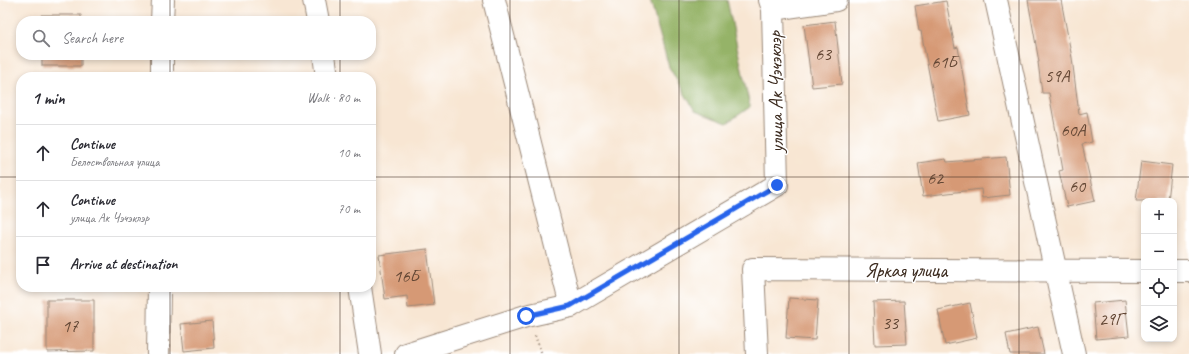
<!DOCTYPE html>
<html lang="en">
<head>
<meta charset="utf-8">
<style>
	:root { --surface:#fff; --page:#f2f2f3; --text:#2b2b33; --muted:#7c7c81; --line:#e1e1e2 }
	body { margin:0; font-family:Caveat,sans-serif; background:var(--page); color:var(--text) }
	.controls { position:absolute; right:12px; bottom:12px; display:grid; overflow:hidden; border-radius:8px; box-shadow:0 2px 6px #0003 }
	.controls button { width:36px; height:36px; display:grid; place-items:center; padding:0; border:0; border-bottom:1px solid var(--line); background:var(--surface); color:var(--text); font:20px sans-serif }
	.stop { position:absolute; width:12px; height:12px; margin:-9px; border:3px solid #2563eb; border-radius:50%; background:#fff }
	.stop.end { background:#2563eb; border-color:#fff; box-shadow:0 1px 4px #0008 }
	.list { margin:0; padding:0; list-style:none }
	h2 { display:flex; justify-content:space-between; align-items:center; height:52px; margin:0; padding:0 16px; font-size:17px }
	h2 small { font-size:13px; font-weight:400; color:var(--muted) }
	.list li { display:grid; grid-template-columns:26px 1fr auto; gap:12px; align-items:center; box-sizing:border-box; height:56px; padding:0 16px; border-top:1px solid var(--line) }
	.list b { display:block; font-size:15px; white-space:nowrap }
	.list p { margin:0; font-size:13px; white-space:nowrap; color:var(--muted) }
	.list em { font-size:13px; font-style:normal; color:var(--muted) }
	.icon { flex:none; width:22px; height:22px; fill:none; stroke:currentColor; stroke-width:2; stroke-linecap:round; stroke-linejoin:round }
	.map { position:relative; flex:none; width:1189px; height:354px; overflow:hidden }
	.search { position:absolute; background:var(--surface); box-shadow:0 2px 6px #0003; left:16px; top:16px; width:360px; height:44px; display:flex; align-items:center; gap:10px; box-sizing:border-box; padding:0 14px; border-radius:16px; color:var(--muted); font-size:15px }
	.panel { position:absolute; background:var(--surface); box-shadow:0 2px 6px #0003; left:16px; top:72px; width:360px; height:220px; border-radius:16px }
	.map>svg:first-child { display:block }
	.forest { fill:#95b367; stroke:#686e42 }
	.building { fill:#d69975 }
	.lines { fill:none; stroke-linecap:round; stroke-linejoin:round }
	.minor-casing { stroke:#9a8878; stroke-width:24 }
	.path { stroke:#9a8878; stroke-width:2.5; stroke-dasharray:1 3; stroke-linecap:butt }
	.minor { stroke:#fff; stroke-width:22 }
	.route { stroke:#2563eb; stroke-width:5 }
	.grid { fill:none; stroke:#3b2a1e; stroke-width:1; stroke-opacity:0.55 }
	.labels { text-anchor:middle; stroke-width:3; stroke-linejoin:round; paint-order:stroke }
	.number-label { font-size:18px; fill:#624634 }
	.street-label { font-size:20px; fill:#3b2a1e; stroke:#fff }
</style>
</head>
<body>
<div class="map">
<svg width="1189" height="354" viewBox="0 0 1189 354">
	<rect width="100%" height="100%" fill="#fff"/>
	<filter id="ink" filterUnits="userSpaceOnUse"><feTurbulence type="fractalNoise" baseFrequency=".025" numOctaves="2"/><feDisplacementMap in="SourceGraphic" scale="8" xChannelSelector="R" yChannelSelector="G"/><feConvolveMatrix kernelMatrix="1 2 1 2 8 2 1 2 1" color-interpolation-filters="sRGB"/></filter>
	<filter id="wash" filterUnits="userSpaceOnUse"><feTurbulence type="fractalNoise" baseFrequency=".012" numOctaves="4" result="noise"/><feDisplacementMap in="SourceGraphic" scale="16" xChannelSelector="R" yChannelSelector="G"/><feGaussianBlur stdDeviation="0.9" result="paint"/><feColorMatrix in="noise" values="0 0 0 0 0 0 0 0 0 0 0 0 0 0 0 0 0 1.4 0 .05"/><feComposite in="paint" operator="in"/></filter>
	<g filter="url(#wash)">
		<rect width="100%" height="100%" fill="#f8e6d3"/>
		<path class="forest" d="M 650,0 L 727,0 L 750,107 L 727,123 L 695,111 L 669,67 Z"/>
		<g id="blocks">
			<path class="building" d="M 1028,0 L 1061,0 L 1072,58 L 1079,114 L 1087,112 L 1092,142 L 1082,144 L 1095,201 L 1067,207 L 1059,171 L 1063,170 L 1049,93 L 1042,93 L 1038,62 L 1039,62 Z
				M 946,1 L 955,48 L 958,47 L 970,115 L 938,121 L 921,31 L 919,31 L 915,6 Z
				M 41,15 L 81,15 L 81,21 L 42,21 Z
				M 835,21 L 842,84 L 812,87 L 804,25 Z
				M 42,55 L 81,55 L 81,66 L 42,66 Z
				M 1006,157 L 1010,195 L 982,198 L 981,189 L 923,196 L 918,163 L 946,159 L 947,162 Z
				M 1141,161 L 1172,165 L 1168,201 L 1136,201 Z
				M 427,249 L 434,305 L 408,308 L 407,296 L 385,299 L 379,255 Z
				M 789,298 L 818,300 L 815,340 L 786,338 Z
				M 47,300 L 94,300 L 94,351 L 47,352 Z
				M 1125,300 L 1129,336 L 1096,339 L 1093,303 Z
				M 904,301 L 907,344 L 875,345 L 873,302 Z
				M 970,303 L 977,338 L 945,345 L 938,310 Z
				M 212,321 L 214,348 L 184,351 L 181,324 Z
				M 1038,327 L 1044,354 L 1010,354 L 1006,334 Z"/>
		</g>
	</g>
	<g filter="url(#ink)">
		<use href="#blocks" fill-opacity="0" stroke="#9a8878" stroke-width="1"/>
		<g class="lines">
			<defs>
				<path id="minor" d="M 314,0 L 318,21
					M 494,0 L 571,306
					M 996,0 L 1074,354
					M 773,9 L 836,0
					M 162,21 L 163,0
					M 324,55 L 327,77
					M 162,77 L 162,55
					M 1174,271 L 1189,271
					M 360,287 L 370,354
					M 158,354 L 159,287
					M 406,354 L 526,316 L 571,306 L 777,185 L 773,9 L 770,0
					M 757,354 L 753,269 L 1144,271"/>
			</defs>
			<use href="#minor" class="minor-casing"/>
			<path class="path" d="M 535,336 L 542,354"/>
			<use href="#minor" class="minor"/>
		</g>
	</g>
	<g class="lines" filter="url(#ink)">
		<path class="route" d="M 526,316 L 570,306 L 777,185"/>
	</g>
	<path class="grid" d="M 170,0 L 170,21M 340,0 L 340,21M 510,0 L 510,354M 679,0 L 679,354M 849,0 L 849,354M 1019,0 L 1019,354M 170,55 L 170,77M 340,55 L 340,77M 0,177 L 21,177M 371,177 L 1189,177M 170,287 L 170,354M 340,287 L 340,354"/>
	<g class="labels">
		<g class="number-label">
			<text x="823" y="60">63</text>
			<text x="944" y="68">61Б</text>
			<text x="1057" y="82">59А</text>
			<text x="1073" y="136">60А</text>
			<text x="935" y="184">62</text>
			<text x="1077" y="192">60</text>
			<text x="406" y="282">16Б</text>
			<text x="1111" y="325">29Г</text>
			<text x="890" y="329">33</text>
			<text x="70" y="332">17</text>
		</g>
		<g class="street-label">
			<text transform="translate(775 92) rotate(-91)" y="7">улица Ак Чэчэклэр</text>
			<text x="906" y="277">Яркая улица</text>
		</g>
	</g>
</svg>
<div class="controls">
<button>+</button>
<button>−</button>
<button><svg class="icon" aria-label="locate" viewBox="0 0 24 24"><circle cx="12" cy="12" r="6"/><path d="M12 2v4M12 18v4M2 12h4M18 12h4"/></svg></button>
<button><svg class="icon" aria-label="layers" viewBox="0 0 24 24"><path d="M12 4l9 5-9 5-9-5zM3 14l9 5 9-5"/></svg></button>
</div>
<div class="stop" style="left:526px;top:316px"></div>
<div class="stop end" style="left:777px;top:185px"></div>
<div class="search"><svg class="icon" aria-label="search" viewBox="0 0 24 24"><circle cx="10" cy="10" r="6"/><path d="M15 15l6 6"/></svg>Search here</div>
<section class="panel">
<h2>1 min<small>Walk · 80 m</small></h2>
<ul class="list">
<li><svg class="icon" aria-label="ahead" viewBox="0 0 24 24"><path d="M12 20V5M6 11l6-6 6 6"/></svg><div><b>Continue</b><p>Белоствольная улица</p></div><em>10 m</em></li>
<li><svg class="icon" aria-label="ahead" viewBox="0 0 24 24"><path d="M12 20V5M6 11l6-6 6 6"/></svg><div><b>Continue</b><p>улица Ак Чэчэклэр</p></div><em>70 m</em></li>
<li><svg class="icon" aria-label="arrive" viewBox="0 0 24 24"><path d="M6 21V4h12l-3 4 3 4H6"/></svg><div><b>Arrive at destination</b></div></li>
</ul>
</section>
</div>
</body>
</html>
